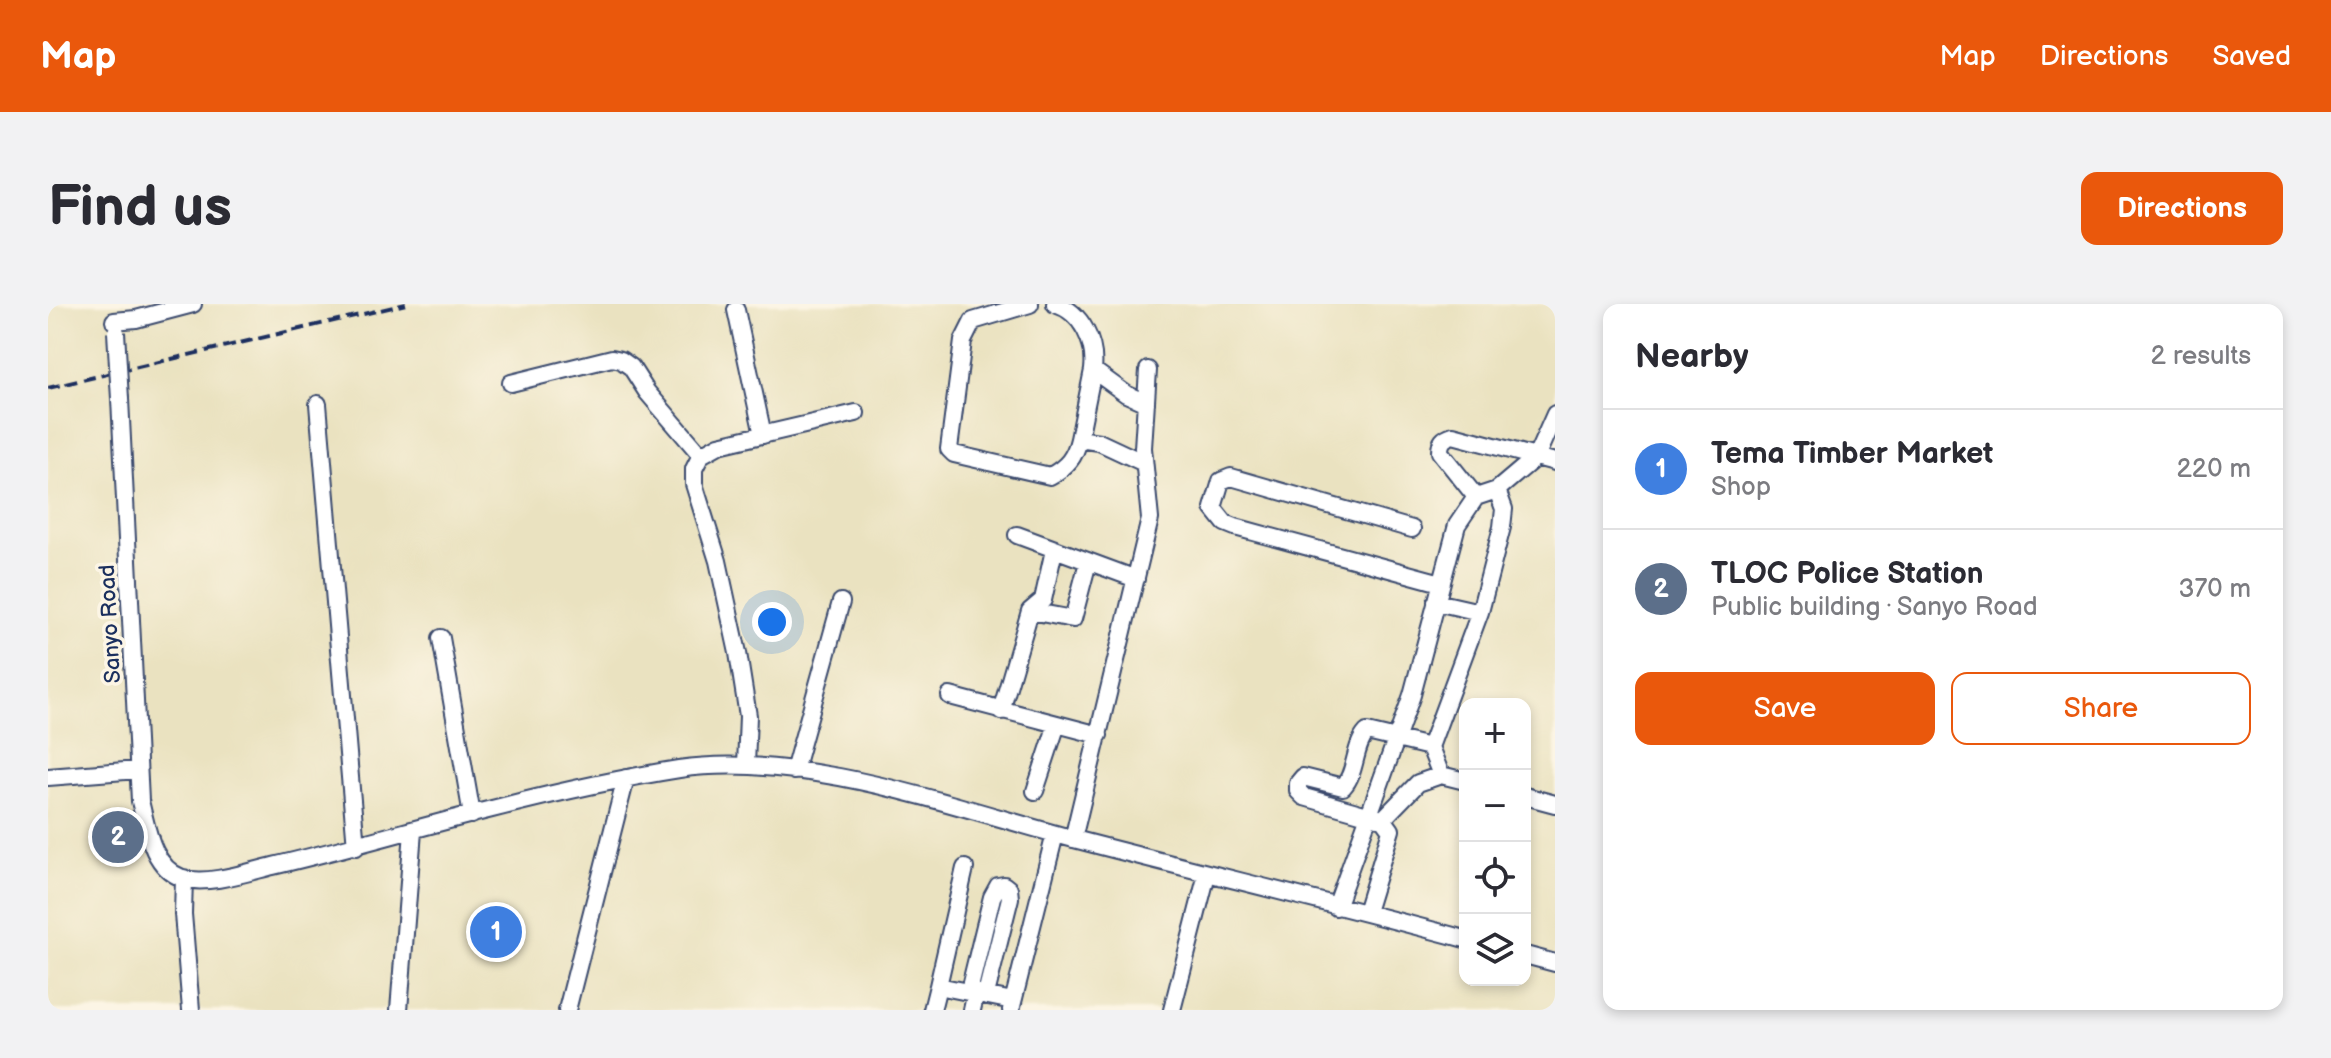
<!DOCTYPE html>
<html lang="en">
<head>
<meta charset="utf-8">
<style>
	:root { --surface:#fff; --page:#f2f2f3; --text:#2b2b33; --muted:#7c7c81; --line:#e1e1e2; --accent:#ea580c }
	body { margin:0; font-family:"Balsamiq Sans",sans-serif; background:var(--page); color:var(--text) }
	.controls { position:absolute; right:24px; bottom:24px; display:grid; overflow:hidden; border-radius:16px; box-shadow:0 4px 12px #0003 }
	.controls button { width:72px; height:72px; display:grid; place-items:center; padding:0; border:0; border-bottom:2px solid var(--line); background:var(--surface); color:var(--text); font:40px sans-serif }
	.you { position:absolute; left:724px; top:318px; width:28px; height:28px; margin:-20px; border:6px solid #fff; border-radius:50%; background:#1a73e8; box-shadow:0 0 0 12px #1a73e833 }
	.badge { display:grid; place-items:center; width:52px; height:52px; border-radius:50%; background:var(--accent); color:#fff; font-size:26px; font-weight:700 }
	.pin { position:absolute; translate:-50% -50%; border:4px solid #fff; box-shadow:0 2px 8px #0006 }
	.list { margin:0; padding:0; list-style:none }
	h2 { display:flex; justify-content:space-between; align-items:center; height:104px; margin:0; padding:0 32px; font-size:34px }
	h2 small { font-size:26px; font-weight:400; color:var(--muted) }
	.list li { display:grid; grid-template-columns:52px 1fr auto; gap:24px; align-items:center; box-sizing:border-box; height:120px; padding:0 32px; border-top:2px solid var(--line) }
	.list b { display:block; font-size:30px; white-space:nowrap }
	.list p { margin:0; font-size:26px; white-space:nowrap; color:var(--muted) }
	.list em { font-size:26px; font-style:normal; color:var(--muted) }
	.actions { display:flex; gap:16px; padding:24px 32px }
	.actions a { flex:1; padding:18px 0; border:2px solid var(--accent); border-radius:16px; text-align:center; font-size:28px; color:var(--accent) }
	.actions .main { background:var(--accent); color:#fff }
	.icon { flex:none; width:44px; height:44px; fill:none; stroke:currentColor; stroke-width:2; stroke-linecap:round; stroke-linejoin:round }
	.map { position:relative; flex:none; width:1507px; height:706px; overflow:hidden; border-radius:16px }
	header { display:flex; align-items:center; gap:48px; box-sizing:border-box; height:112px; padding:0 40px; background:var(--accent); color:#fff }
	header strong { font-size:38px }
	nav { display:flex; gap:44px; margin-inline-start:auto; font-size:28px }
	.intro { display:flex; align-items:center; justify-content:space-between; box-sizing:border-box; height:192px; padding:0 48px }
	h1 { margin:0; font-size:56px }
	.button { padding:20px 36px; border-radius:16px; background:var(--accent); color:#fff; font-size:28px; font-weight:700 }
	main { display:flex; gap:48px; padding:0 48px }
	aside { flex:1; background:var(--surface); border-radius:16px; box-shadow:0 4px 12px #0003 }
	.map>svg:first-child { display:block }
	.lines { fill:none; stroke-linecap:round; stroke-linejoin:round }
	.minor-casing { stroke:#3a4a6d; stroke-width:20 }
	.minor { stroke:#fff; stroke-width:16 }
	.rail { stroke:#1b2f5e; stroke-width:4; stroke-dasharray:12 6; stroke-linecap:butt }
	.minor-bridge-casing { stroke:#3a4a6d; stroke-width:20; stroke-linecap:butt }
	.minor-bridge { stroke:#fff; stroke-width:16 }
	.labels { text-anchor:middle; stroke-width:7; stroke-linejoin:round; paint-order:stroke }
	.street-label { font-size:22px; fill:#1b2f5e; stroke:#fcf5e5 }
</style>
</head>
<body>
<header>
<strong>Map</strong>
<nav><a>Map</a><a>Directions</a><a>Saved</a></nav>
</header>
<div class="intro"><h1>Find us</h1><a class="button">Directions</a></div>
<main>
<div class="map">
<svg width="1507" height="706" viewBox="0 0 1507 706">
	<rect width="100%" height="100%" fill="#fcf5e5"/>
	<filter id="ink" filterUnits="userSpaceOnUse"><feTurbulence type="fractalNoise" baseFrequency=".0125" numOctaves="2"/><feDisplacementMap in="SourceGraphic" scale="16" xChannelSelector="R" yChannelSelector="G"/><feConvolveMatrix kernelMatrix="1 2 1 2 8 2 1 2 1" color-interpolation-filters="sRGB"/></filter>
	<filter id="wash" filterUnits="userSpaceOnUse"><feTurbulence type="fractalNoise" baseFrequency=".006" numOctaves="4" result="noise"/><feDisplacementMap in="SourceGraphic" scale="32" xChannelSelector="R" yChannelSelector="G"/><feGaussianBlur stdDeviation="1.8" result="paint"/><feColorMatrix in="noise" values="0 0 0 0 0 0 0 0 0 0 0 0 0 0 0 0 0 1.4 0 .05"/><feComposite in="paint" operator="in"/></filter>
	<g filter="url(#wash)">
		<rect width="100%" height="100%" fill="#eae2c0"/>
	</g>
	<g filter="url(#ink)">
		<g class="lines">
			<defs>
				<path id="minor" d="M 982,0 L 925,17 L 915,37 L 901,145 L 906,150 L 1002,172 C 1019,163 1027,153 1031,135 L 1051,138 L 1096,159
					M 1007,0 C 1034,8 1048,39 1045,66 L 1078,90 L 1098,99
					M 688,6 L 715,131
					M 66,17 L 88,15 L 145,0
					M 463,79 L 564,54 L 573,56 L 583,63 L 599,88 L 653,151
					M 72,95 L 92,497 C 99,524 104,563 134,574 C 159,582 200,568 225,562 C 298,545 371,523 444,505 C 506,489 568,475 631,465 C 755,447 906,503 1026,535 C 1156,569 1287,600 1417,635
					M 270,100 L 308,543
					M 1031,135 L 1045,66
					M 1428,193 L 1392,148 C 1392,138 1395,134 1405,131 L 1507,158
					M 1364,225 L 1183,173 L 1173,177 L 1165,204 L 1177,219 L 1187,223 L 1393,279
					M 969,231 L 1088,275
					M 1388,298 L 1432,308
					M 982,307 L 1025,315 L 1040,258
					M 393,334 L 424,511
					M 902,392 L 1051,431
					M 953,407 L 982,307 L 995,296 L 1006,246
					M 698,461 L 700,412 L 690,349 L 670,257 L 646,180 L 646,165 L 653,151 L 671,141 L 808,109
					M 746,467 L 793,298
					M 1393,471 L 1417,477
					M 0,473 L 90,466
					M 987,487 L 1009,420
					M 1477,492 L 1507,500
					M 1330,514 L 1256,493 L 1250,487 L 1250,479 L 1255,473 L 1295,483 C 1309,468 1305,443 1319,428 L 1382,443
					M 1025,535 L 1102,215 L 1095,144 L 1100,66
					M 136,574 L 135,610 L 143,706
					M 1288,603 L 1364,391 L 1409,221 L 1428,193 L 1449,186 L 1488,153 L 1507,110
					M 1318,608 L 1343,526 L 1335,515 L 1370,479 L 1393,471 L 1382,443 L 1432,308 L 1454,223 L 1456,205 L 1449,186
					M 1477,651 L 1507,659
					M 890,682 L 917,564
					M 921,687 L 944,593 L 950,582 L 956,581 L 961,585 L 962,594 L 938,690
					M 351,706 L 365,527
					M 519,706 L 578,474
					M 884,706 L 890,682 L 965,697
					M 924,706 L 928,688
					M 963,706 L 1007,530
					M 1124,706 L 1159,570"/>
			</defs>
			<use href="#minor" class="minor-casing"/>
			<use href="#minor" class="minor"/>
			<path class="rail" d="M 0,84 L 358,0"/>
			<defs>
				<path id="minor-bridge" d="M 68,28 L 72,95"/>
			</defs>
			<use href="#minor-bridge" class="minor-bridge-casing"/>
			<use href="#minor-bridge" class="minor-bridge"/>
		</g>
	</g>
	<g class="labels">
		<g class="street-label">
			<text transform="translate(61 320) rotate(-93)" y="8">Sanyo Road</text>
		</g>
	</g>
</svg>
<div class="controls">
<button>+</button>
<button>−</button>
<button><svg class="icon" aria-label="locate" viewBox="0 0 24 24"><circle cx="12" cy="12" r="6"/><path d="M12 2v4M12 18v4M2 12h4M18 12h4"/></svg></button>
<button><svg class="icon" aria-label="layers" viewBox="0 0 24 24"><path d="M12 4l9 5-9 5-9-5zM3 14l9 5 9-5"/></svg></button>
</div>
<div class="you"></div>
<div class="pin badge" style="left:448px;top:628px;background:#3f7fe0">1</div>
<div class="pin badge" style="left:70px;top:533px;background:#5c6f8a">2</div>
</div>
<aside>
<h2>Nearby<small>2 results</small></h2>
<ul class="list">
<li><span class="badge" style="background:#3f7fe0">1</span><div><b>Tema Timber Market</b><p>Shop</p></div><em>220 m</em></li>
<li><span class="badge" style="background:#5c6f8a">2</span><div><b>TLOC Police Station</b><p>Public building · Sanyo Road</p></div><em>370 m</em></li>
</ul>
<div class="actions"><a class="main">Save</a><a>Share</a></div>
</aside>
</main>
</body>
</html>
